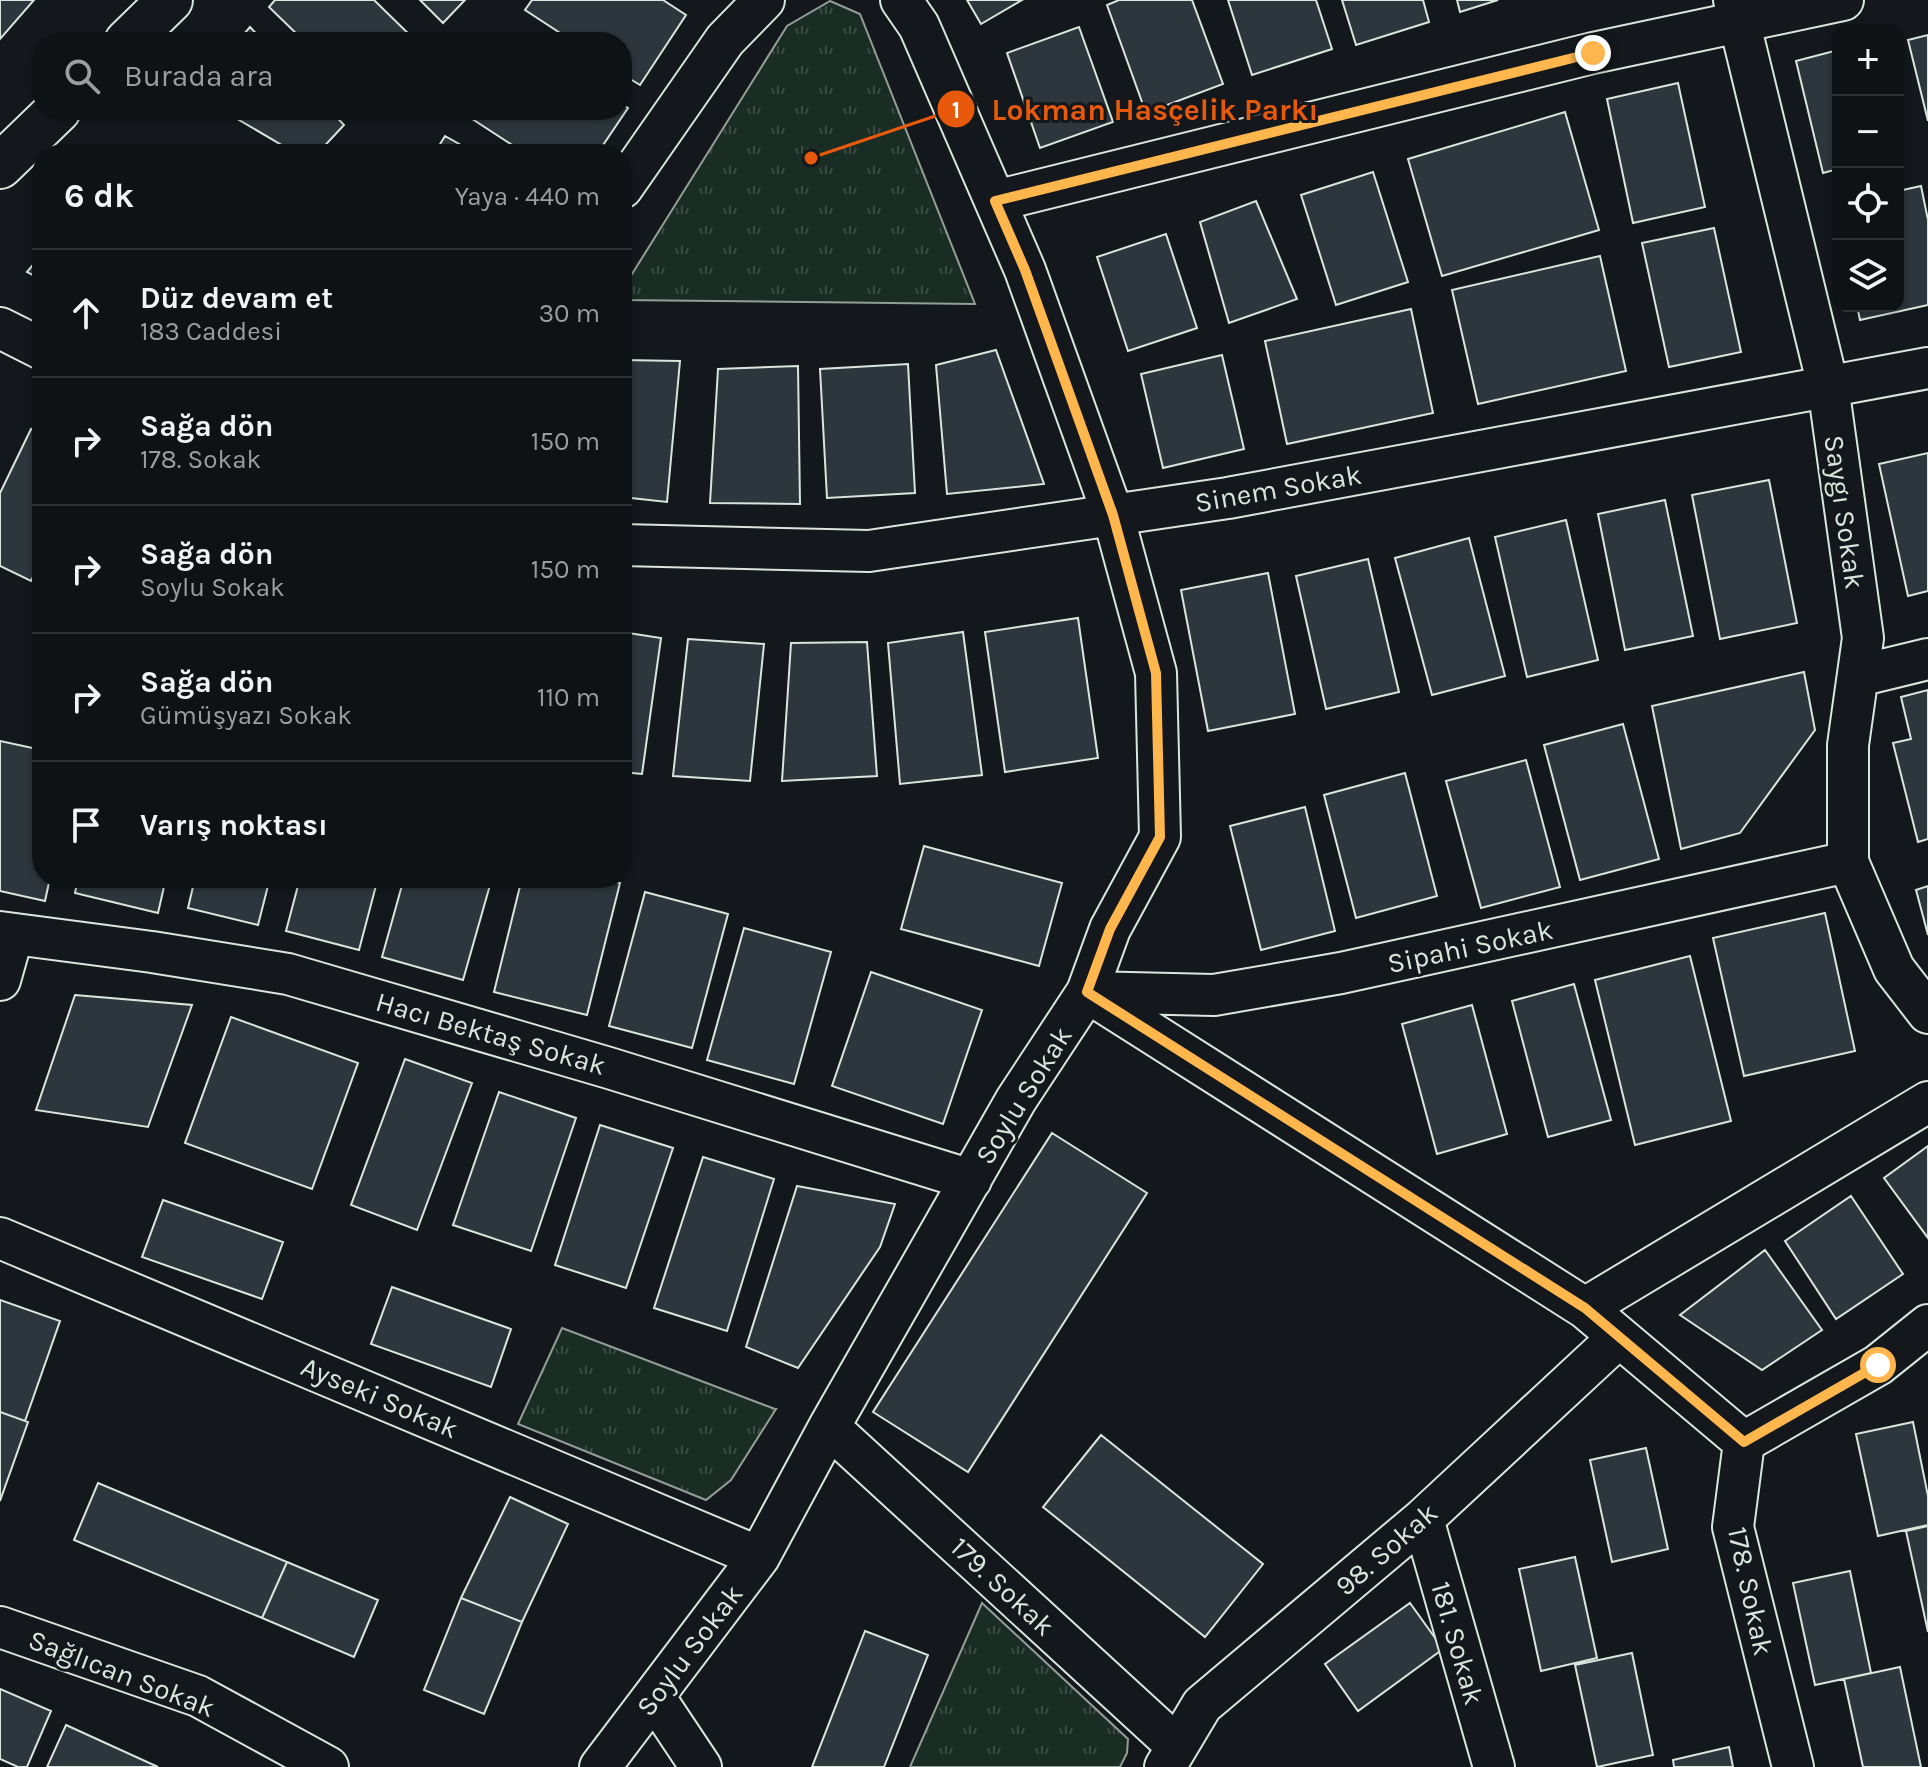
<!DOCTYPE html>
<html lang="tr">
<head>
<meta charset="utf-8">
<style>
	:root { --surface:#0f1215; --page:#1d2022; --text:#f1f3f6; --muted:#9b9ea0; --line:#2f3234 }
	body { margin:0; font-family:Karla,sans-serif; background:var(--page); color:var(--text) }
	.controls { position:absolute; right:24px; top:24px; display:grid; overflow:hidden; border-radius:16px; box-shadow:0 2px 6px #0004 }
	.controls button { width:72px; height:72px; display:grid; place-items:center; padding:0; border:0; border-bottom:2px solid var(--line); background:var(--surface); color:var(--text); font:40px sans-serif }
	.stop { position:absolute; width:24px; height:24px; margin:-18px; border:6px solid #ffb74d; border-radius:50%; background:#fff }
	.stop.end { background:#ffb74d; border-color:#fff; box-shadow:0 2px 8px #0008 }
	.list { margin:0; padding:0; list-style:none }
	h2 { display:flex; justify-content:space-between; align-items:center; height:104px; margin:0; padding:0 32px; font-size:34px }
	h2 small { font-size:26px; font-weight:400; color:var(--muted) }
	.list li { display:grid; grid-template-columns:52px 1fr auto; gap:24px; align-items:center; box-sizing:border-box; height:128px; padding:0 32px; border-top:2px solid var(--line) }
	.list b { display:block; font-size:30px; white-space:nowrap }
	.list p { margin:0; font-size:26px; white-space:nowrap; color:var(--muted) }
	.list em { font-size:26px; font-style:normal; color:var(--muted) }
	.icon { flex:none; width:44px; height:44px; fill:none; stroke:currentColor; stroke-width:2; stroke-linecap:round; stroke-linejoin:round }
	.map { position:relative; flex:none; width:1928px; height:1767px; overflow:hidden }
	.search { position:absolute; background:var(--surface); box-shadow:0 2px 6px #0004; left:32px; top:32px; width:600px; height:88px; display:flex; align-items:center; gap:20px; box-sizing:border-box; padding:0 28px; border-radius:32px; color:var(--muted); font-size:30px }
	.panel { position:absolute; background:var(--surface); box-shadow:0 2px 6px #0004; left:32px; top:144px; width:600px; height:744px; border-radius:32px }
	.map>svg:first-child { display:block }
	.grass { fill:url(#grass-tufts); stroke:#939e99; stroke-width:2 }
	.building { fill:#2c363c; stroke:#d8e6dc; stroke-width:2 }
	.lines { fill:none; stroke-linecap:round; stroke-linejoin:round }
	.minor-casing { stroke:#d8e6dc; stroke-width:44 }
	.major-casing { stroke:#d8e6dc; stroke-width:48 }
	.minor { stroke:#14181c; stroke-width:40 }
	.major { stroke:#14181c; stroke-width:44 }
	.route { stroke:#ffb74d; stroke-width:10 }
	.labels { text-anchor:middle; stroke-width:6; stroke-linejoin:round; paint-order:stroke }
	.street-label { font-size:28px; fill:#d8e6dc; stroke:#14181c }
	.leader { fill:none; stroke:#e8590c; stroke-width:3 }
	.callout-dot { fill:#e8590c; stroke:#14181c; stroke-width:3 }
	.mark-label { font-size:24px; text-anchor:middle; font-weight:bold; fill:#fff }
	.callout-label { font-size:30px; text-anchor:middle; font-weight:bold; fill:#e8590c; stroke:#14181c; stroke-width:6; stroke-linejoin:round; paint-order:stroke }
</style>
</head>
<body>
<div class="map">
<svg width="1928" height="1767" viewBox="0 0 1928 1767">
	<defs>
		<pattern id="grass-tufts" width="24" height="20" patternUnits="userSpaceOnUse" patternTransform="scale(2)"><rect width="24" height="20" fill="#1a2d24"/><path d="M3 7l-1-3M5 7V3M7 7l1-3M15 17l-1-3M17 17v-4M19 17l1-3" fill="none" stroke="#3b4b43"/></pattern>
	</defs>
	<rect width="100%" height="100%" fill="#14181c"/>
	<path class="grass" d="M 830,1 L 860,14 L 975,304 L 622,300 L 622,290 L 787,26 Z
		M 562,1328 L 775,1409 L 776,1409 L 731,1480 L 706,1500 L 518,1424 Z
		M 982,1603 L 1128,1739 L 1127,1753 L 1120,1767 L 910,1767 Z"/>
	<path class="building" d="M 0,0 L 34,0 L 0,39 Z
		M 275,0 L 374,0 L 417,42 L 305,42 L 269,7 Z
		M 420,0 L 465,0 L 443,23 Z
		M 532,0 L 663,0 L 686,15 L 640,85 L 622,74 L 622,42 L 574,42 L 525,10 Z
		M 967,0 L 1022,0 L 981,24 Z
		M 1119,0 L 1192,0 L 1223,84 L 1146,113 L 1107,5 Z
		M 1228,0 L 1316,0 L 1332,49 L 1252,75 Z
		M 1342,0 L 1423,0 L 1429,22 L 1356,45 Z
		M 1457,0 L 1498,0 L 1460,12 Z
		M 250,27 L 264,42 L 237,42 Z
		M 1079,27 L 1113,122 L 1040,148 L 1007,53 Z
		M 1928,35 L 1928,121 L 1908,40 Z
		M 1838,50 L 1838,169 L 1823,173 L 1796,61 Z
		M 1678,83 L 1705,207 L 1633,223 L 1607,99 Z
		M 622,104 L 628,108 L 597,154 L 526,154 L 460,111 L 622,110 Z
		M 222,110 L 330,110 L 344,125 L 317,154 L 297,154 Z
		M 1565,112 L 1599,230 L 1442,276 L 1408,159 Z
		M 445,136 L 477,154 L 434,154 Z
		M 1373,172 L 1408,282 L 1336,305 L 1301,195 Z
		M 1921,186 L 1928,220 L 1928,305 L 1860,320 L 1857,306 L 1898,306 L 1898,191 Z
		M 1256,201 L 1297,299 L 1229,323 L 1200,222 Z
		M 1714,228 L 1741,352 L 1669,367 L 1642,243 Z
		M 1166,234 L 1197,328 L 1128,351 L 1097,257 Z
		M 42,254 L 42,280 L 27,272 Z
		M 1600,256 L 1626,371 L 1478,404 L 1452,290 Z
		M 1411,309 L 1433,413 L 1287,444 L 1265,341 Z
		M 996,350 L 1044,484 L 947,494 L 936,365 Z
		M 1222,355 L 1244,449 L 1163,468 L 1141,374 Z
		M 622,360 L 680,361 L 667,502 L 622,497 Z
		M 908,364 L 915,493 L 827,498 L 820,369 Z
		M 798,366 L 800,504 L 710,503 L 718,369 Z
		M 31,429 L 42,435 L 42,558 L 31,581 L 0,566 L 0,493 Z
		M 1928,453 L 1928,591 L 1908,596 L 1879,464 Z
		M 1769,480 L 1797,623 L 1720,639 L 1692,495 Z
		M 1665,500 L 1693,636 L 1625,650 L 1598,514 Z
		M 1566,520 L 1598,660 L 1527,677 L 1495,537 Z
		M 1469,538 L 1505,676 L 1432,695 L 1395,558 Z
		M 1368,559 L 1399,692 L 1326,709 L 1296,576 Z
		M 1268,573 L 1295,714 L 1208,731 L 1181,590 Z
		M 1078,618 L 1098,758 L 1005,772 L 985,632 Z
		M 622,632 L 661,638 L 642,774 L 622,772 Z
		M 963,632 L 982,775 L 900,784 L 888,643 Z
		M 688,639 L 764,644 L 750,781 L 673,776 Z
		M 867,642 L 877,776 L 782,781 L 791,643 Z
		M 1804,672 L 1815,730 L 1740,833 L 1681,849 L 1652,706 Z
		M 1928,690 L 1928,839 L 1918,842 L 1893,743 L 1911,739 L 1901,697 Z
		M 1623,724 L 1659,859 L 1580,880 L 1544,745 Z
		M 0,741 L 42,750 L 42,878 L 50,878 L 45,901 L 0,891 Z
		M 1526,760 L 1560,887 L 1481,908 L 1446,781 Z
		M 1405,773 L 1437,896 L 1356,918 L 1324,795 Z
		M 1305,807 L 1335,931 L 1261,950 L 1230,826 Z
		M 924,846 L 1062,883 L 1039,966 L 901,929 Z
		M 78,878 L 166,878 L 158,913 L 75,893 Z
		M 195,878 L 270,878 L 258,925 L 188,908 Z
		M 300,878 L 378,878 L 359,950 L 286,931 Z
		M 404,878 L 492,878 L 463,980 L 382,957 Z
		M 522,878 L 600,878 L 620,883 L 587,1015 L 494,992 Z
		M 1928,886 L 1928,935 L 1916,890 Z
		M 645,892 L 728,914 L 692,1048 L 609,1026 Z
		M 1825,913 L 1855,1051 L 1744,1076 L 1713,938 Z
		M 744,928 L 831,952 L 794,1084 L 707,1060 Z
		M 1690,956 L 1731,1121 L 1635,1145 L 1595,980 Z
		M 871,972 L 982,1010 L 943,1124 L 832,1086 Z
		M 1574,984 L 1611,1120 L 1548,1137 L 1512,1001 Z
		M 75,995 L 192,1005 L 148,1127 L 36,1110 Z
		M 1472,1005 L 1507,1134 L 1437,1154 L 1402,1024 Z
		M 231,1017 L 358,1063 L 312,1189 L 185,1143 Z
		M 405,1059 L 472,1083 L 417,1230 L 351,1205 Z
		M 499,1092 L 576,1118 L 531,1251 L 453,1225 Z
		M 600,1125 L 673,1148 L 626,1288 L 555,1265 Z
		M 1052,1133 L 1147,1193 L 968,1472 L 873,1412 Z
		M 1928,1146 L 1928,1238 L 1884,1178 Z
		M 703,1157 L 774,1179 L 727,1331 L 654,1308 Z
		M 797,1186 L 895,1204 L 880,1247 L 798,1368 L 746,1347 Z
		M 1851,1196 L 1903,1274 L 1836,1319 L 1785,1241 Z
		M 163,1200 L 283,1242 L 262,1299 L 142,1257 Z
		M 1765,1250 L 1822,1330 L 1762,1370 L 1680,1315 Z
		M 392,1287 L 511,1329 L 491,1387 L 371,1344 Z
		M 0,1300 L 60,1321 L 25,1421 L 0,1412 Z
		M 0,1412 L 28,1422 L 0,1501 Z
		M 1913,1422 L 1928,1496 L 1928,1525 L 1878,1536 L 1856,1434 Z
		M 1101,1435 L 1263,1564 L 1205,1637 L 1043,1507 Z
		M 1646,1448 L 1668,1549 L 1612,1562 L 1590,1460 Z
		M 98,1483 L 287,1562 L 262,1618 L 74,1540 Z
		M 510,1497 L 568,1524 L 522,1622 L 461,1598 Z
		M 1928,1526 L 1928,1632 L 1906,1531 Z
		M 1575,1557 L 1597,1658 L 1541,1671 L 1519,1569 Z
		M 287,1562 L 378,1600 L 354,1657 L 262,1618 Z
		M 1850,1571 L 1871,1673 L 1815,1685 L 1793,1583 Z
		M 461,1598 L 522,1622 L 484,1714 L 424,1690 Z
		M 1410,1603 L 1443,1649 L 1358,1711 L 1325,1664 Z
		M 865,1631 L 928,1655 L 884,1767 L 812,1767 Z
		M 1632,1653 L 1653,1755 L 1597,1767 L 1575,1665 Z
		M 1900,1667 L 1921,1767 L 1863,1767 L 1844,1679 Z
		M 0,1689 L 51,1711 L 27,1767 L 18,1767 L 0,1759 Z
		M 66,1725 L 158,1767 L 47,1767 Z
		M 1729,1747 L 1733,1767 L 1674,1767 L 1673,1760 Z"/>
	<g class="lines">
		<defs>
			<path id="minor" d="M 1734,0 L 1828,386 L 1863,638 L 1848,745 L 1848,862 L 1894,969 L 1928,1013
				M 622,188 L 725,40 L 764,0
				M 995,201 L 1593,53 L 1843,0
				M 0,328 L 42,349
				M 622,545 L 869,551 L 1228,498 L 1928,368
				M 1858,676 L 1928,659
				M 0,932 L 152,952 L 288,974 L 609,1068 L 971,1180
				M 0,980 L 13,934
				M 1087,992 L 1585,1308 L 1744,1442
				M 1087,992 L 1214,995 L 1341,973 L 1848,862
				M 0,1238 L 759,1557
				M 1585,1308 L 1928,1102
				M 829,1427 L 1177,1746
				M 1744,1442 L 1733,1527 L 1793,1767
				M 1744,1442 L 1878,1365 L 1928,1325
				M 1423,1519 L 1494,1767
				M 0,1627 L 198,1696 L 328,1767
				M 655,1698 L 701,1767
				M 600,1767 L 759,1557 L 829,1427 L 1016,1100 L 1087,992 L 1110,929 L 1160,837 L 1156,673 L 1113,515 L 1025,270 L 919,26 L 901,0
				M 1165,1767 L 1202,1705 L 1423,1519 L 1619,1337"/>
			<path id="major" d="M 127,42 L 170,0
				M 0,166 L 58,110"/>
		</defs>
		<use href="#minor" class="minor-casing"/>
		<use href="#major" class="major-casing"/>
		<use href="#minor" class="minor"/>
		<use href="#major" class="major"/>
	</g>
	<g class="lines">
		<path class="route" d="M 1593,53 L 995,201 L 1025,270 L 1113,515 L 1156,673 L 1160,837 L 1110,929 L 1087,992 L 1585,1308 L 1744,1442 L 1878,1365"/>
	</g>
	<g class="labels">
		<g class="street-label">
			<text transform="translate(1278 488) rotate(-10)" y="10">Sinem Sokak</text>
			<text transform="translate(1845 512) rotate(82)" y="10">Saygı Sokak</text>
			<text transform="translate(1470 946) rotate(-12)" y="10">Sipahi Sokak</text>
			<text transform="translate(491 1033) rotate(16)" y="10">Hacı Bektaş Sokak</text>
			<text transform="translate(1023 1095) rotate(-58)" y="10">Soylu Sokak</text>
			<text transform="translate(380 1397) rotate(23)" y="10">Ayseki Sokak</text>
			<text transform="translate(1386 1549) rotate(-41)" y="10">98. Sokak</text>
			<text transform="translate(1003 1586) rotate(43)" y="10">179. Sokak</text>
			<text transform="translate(1751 1591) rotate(78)" y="10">178. Sokak</text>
			<text transform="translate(1458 1643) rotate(74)" y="10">181. Sokak</text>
			<text transform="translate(689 1650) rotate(-53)" y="10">Soylu Sokak</text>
			<text transform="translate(122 1673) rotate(21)" y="10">Sağlıcan Sokak</text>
		</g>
	</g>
	<path class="leader" d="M811 158L956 109"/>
	<g class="callout-dot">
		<circle cx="811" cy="158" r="8"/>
		<circle cx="956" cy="109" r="20"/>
	</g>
	<g class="mark-label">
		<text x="956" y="118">1</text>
	</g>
	<g class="callout-label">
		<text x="1155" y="120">Lokman Hasçelik Parkı</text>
	</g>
</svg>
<div class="controls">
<button>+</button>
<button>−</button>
<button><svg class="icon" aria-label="locate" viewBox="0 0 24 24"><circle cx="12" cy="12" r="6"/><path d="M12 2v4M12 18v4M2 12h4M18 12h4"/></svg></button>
<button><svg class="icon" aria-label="layers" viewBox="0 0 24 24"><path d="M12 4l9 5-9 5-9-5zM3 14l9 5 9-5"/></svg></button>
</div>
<div class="stop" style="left:1878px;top:1365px"></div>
<div class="stop end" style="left:1593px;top:53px"></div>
<div class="search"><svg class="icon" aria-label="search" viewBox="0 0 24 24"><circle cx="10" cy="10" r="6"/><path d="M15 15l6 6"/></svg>Burada ara</div>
<section class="panel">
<h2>6 dk<small>Yaya · 440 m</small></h2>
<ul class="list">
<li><svg class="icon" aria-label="ahead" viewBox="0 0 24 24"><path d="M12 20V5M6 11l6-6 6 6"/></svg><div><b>Düz devam et</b><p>183 Caddesi</p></div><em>30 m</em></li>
<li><svg class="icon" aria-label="right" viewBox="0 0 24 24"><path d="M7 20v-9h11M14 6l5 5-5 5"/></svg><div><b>Sağa dön</b><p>178. Sokak</p></div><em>150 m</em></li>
<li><svg class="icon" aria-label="right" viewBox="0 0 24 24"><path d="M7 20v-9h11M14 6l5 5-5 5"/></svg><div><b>Sağa dön</b><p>Soylu Sokak</p></div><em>150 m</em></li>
<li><svg class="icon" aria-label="right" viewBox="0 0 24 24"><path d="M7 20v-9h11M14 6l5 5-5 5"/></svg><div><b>Sağa dön</b><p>Gümüşyazı Sokak</p></div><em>110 m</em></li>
<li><svg class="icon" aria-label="arrive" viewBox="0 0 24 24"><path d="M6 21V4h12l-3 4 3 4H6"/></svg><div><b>Varış noktası</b></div></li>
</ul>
</section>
</div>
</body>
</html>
